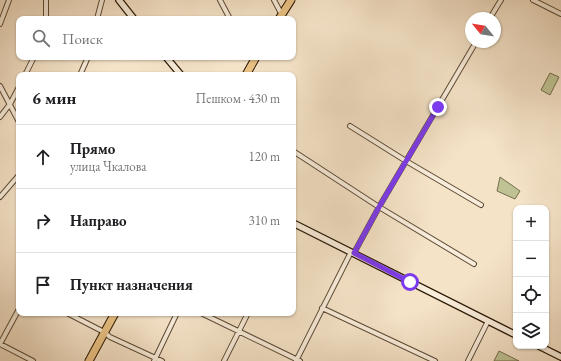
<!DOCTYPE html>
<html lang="ru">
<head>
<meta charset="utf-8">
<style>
	:root { --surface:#fff; --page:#f2f2f2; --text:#202124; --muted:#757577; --line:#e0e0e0 }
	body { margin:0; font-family:"EB Garamond",serif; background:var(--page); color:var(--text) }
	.controls { position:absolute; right:12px; bottom:12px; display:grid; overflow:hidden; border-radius:8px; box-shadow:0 1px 3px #0004 }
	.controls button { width:36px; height:36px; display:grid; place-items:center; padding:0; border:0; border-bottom:1px solid var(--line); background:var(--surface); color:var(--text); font:20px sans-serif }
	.compass { position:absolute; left:465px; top:12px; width:36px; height:36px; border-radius:50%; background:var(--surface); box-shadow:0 1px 3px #0004; rotate:300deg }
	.stop { position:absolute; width:12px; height:12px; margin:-9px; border:3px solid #7c3aed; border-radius:50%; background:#fff }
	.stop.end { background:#7c3aed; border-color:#fff; box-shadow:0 1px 4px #0008 }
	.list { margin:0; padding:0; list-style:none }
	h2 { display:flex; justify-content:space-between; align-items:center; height:52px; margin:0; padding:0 16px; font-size:17px }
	h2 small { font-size:13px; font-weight:400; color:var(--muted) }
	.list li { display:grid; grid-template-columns:26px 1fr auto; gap:12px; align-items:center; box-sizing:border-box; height:64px; padding:0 16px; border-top:1px solid var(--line) }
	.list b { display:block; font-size:15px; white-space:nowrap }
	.list p { margin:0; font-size:13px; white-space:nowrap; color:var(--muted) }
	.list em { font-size:13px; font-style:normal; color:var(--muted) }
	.icon { flex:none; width:22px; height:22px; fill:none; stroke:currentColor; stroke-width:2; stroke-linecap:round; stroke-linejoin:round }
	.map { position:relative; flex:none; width:561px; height:361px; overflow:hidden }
	.search { position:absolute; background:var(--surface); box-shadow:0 1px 3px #0004; left:16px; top:16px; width:280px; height:44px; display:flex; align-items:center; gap:10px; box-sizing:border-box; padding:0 14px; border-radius:8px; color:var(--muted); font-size:15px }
	.panel { position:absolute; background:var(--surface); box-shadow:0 1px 3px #0004; left:16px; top:72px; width:280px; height:244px; border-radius:8px }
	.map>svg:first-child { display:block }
	.green { fill:#bfc394; stroke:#746c4b }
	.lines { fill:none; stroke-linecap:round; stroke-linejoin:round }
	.street-casing { stroke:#5b4934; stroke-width:6 }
	.secondary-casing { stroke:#281602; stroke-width:8 }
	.highway-casing { stroke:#281602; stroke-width:9 }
	.street { stroke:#f8eddb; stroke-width:4 }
	.secondary { stroke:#f8eddb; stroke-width:5.5 }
	.highway { stroke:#eac284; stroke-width:7 }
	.route { stroke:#7c3aed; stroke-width:5 }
</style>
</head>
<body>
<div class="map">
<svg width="561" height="361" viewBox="0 0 561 361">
	<rect width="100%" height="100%" fill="#f5e3c8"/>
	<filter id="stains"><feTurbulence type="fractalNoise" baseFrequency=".005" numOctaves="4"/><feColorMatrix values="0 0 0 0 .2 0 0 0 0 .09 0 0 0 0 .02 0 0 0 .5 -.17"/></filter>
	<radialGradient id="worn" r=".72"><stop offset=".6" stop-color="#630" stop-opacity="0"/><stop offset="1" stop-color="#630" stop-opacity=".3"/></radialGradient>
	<path class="green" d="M 550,73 L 559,77 L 550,95 L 541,90 Z
		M 500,177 L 520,191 L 515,199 L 497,191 Z
		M 499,351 L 519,361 L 494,361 Z"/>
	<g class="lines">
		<defs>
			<path id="street" d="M 220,0 L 230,19
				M 274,0 L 282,15
				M 533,0 L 561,14
				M 490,18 L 501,0
				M 46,19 L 46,0
				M 97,19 L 102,0
				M 0,24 L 9,0
				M 25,75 L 34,57
				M 80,75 L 88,57
				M 0,86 L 19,122
				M 0,117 L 10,104 L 19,87
				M 350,126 L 406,161 L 481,205
				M 293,151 L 379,207 L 474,264
				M 0,197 L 19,175
				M 354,253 L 379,207 L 476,42
				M 322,308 L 435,361
				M 67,313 L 104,332 L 110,337 L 162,361
				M 201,313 L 300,361
				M 0,344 L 19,309
				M 0,344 L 33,361
				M 154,361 L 177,313
				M 224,361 L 248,313
				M 296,361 L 351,252
				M 468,361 L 488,321"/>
			<path id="secondary" d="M 119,0 L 134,19
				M 166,57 L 181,75
				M 293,223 L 516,335
				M 539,346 L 561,357"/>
			<path id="highway" d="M 279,19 L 291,0
				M 246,75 L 256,57
				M 89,361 L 115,313"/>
		</defs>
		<use href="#street" class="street-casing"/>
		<use href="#secondary" class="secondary-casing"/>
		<use href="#highway" class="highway-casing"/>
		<use href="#street" class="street"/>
		<use href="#secondary" class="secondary"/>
		<use href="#highway" class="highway"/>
	</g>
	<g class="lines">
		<path class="route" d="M 410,282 L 354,253 L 379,207 L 438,107"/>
	</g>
	<rect width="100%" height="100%" filter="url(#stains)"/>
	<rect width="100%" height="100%" fill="url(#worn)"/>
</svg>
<div class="controls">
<button>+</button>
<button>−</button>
<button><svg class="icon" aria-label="locate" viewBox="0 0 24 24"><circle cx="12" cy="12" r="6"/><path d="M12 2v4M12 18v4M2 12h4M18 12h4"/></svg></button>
<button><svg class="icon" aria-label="layers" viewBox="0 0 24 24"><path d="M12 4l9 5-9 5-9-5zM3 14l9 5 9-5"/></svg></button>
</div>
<svg class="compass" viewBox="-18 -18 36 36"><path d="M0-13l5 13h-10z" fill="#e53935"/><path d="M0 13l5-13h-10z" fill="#757577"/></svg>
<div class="stop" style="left:410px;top:282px"></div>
<div class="stop end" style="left:438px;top:107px"></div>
<div class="search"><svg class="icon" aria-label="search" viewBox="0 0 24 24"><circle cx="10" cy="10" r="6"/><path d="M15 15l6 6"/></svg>Поиск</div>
<section class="panel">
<h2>6 мин<small>Пешком · 430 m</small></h2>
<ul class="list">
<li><svg class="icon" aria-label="ahead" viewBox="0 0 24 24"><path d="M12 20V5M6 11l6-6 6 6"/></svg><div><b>Прямо</b><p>улица Чкалова</p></div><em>120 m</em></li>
<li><svg class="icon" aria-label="right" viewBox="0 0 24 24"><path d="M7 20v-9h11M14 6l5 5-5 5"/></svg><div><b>Направо</b></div><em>310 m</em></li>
<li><svg class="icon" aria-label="arrive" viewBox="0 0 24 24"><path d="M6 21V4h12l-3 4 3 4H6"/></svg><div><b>Пункт назначения</b></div></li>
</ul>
</section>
</div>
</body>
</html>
